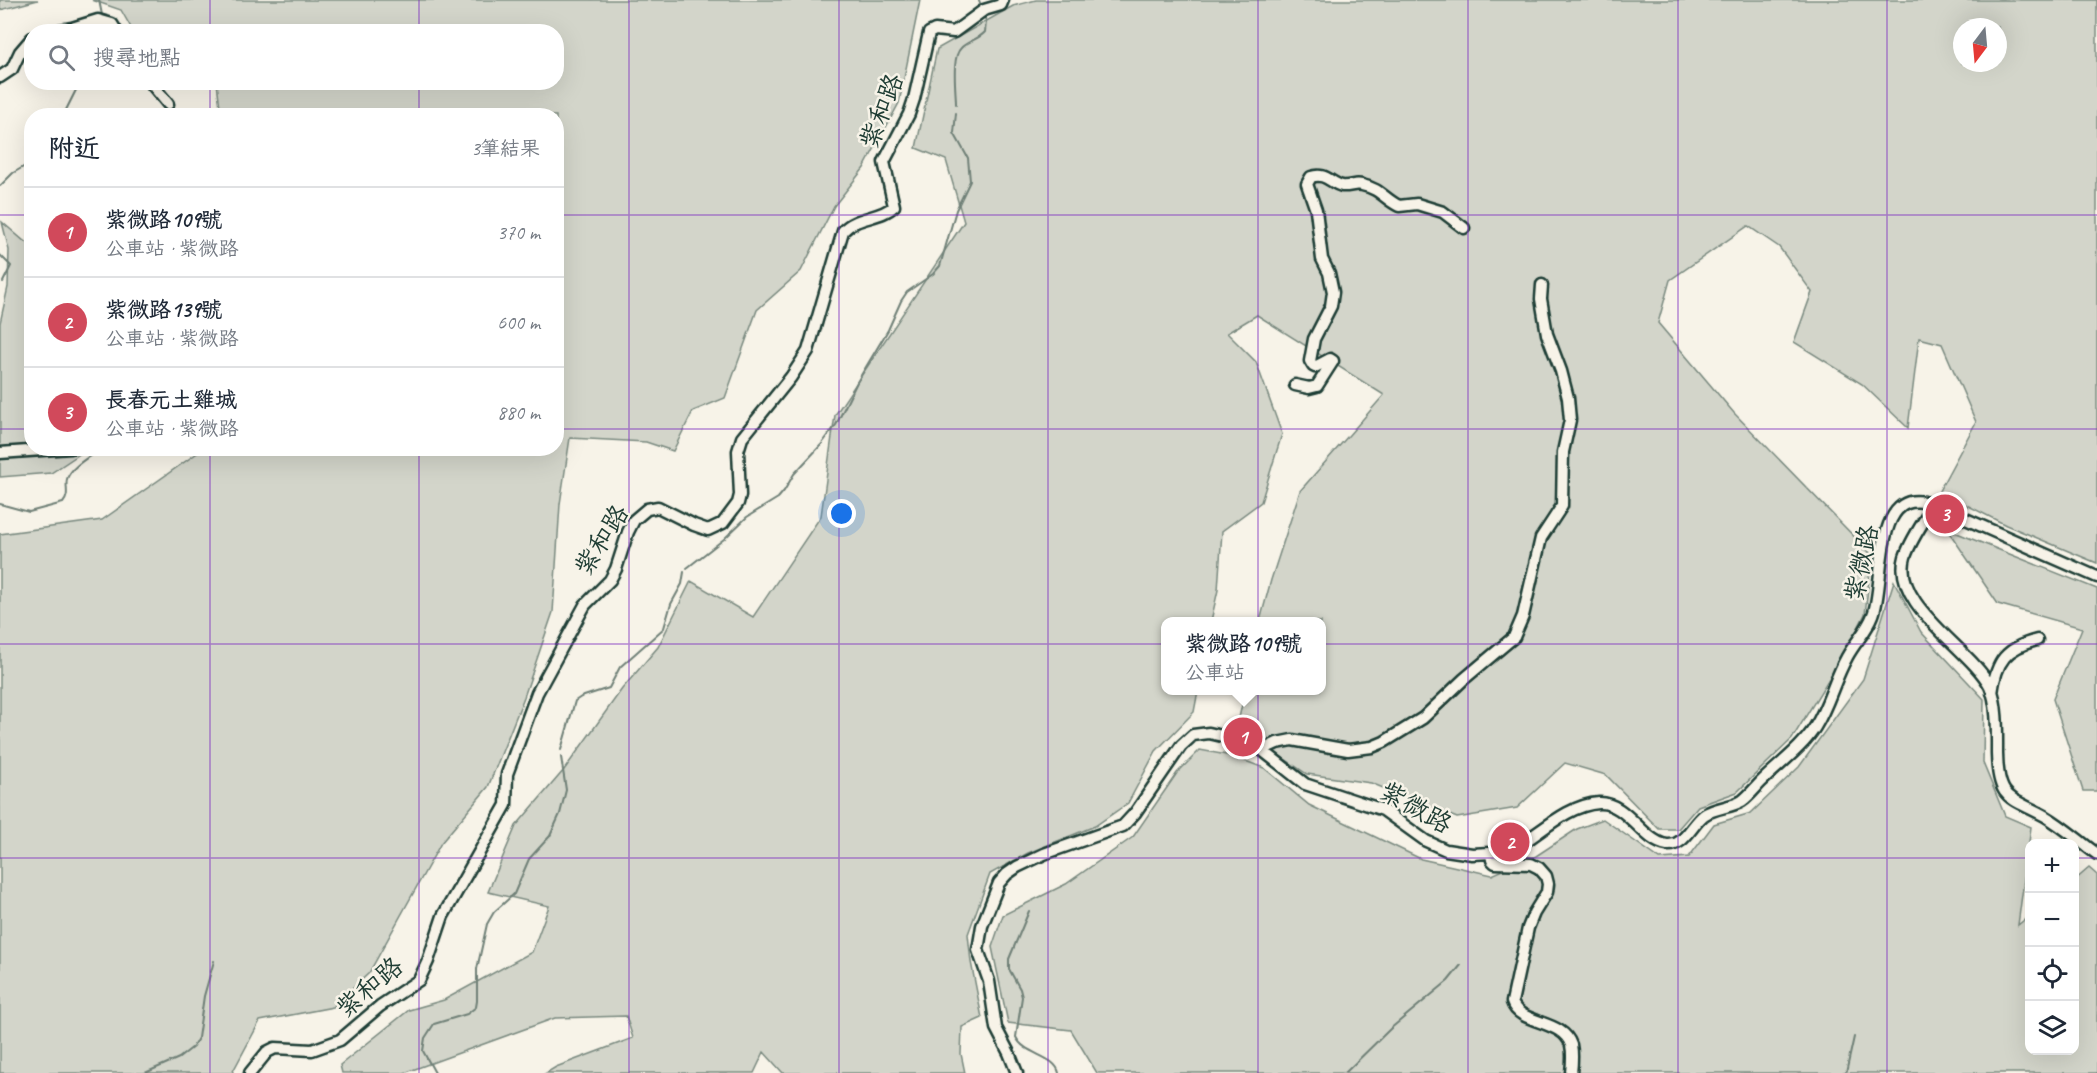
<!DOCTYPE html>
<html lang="zh-TW">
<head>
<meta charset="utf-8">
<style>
	:root { --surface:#fff; --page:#f2f2f3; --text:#1f2937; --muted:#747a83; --line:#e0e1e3; --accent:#d1495b }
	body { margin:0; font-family:Caveat,"LXGW WenKai TC",sans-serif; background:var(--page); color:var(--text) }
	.controls { position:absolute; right:18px; bottom:18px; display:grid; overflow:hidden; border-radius:12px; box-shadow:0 6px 24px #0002 }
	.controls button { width:54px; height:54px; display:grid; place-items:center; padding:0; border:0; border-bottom:2px solid var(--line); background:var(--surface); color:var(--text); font:30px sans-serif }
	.compass { position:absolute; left:1953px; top:18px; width:54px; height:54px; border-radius:50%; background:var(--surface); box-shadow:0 6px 24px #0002; rotate:196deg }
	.you { position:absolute; left:842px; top:514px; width:21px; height:21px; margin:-15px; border:4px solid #fff; border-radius:50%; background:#1a73e8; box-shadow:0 0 0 9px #1a73e833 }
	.badge { display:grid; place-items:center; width:39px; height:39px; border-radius:50%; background:var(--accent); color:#fff; font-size:20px; font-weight:700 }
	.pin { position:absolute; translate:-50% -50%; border:3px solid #fff; box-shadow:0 2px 6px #0006 }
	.popup { position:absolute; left:1161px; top:617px; width:165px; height:78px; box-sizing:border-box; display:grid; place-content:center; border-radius:12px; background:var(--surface); filter:drop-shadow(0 2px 4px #0005); font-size:20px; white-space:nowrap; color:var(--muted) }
	.popup b { font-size:22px; color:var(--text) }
	.popup::after { content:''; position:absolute; left:50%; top:100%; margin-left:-12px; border:12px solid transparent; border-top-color:var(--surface) }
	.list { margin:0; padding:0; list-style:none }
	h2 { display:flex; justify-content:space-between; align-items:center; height:78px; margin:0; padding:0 24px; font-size:26px }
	h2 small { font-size:20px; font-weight:400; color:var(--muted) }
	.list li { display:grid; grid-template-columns:39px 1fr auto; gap:18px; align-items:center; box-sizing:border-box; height:90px; padding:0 24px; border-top:2px solid var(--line) }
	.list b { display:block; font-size:22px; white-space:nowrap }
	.list p { margin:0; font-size:20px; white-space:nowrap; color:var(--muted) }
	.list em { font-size:20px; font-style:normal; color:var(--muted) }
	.icon { flex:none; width:33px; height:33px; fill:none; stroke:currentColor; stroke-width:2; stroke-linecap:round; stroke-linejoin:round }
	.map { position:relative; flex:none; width:2097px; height:1073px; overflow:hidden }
	.search { position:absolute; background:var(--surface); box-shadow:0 6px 24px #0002; left:24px; top:24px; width:540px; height:66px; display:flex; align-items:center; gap:15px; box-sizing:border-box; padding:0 21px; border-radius:24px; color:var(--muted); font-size:22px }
	.panel { position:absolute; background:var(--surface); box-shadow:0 6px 24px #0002; left:24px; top:108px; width:540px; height:348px; border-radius:24px }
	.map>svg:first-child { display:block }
	.green { fill:#d3d5ca; stroke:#79897f; stroke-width:1.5; fill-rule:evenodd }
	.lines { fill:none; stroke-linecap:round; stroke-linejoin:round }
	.stream { stroke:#6f8077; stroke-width:2 }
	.minor-casing { stroke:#1f3d34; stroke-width:15 }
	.minor { stroke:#f7f3e8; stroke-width:10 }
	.grid { fill:none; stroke:#7b2cbf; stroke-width:1.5; stroke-opacity:0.55 }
	.labels { text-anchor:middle; stroke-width:5; stroke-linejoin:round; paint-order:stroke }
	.street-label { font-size:26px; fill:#1f3d34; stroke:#f7f3e8 }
</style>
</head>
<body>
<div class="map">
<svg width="2097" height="1073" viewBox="0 0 2097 1073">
	<rect width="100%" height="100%" fill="#f7f3e8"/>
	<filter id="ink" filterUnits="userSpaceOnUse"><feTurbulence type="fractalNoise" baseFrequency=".0167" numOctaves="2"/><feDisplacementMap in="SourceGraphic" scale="12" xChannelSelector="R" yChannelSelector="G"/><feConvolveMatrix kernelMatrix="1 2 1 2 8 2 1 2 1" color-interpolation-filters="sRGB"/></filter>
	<g filter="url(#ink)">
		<path class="green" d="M 0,0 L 38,0 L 0,10 Z
			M 92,0 L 920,0 L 899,103 L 864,168 L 834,206 L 801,271 L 757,310 L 725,398 L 693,411 L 673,451 L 646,442 L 570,438 L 560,504 L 553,612 L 524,697 L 488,787 L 441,843 L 369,973 L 333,1007 L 260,1021 L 232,1073 L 0,1073 L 0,534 L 102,520 L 203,449 L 556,448 L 556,116 L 221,115 L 217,83 L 556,82 L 556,32 L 133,31 L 121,10 Z
			M 1036,0 L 2097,0 L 2097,563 L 2006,525 L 1939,491 L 1976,422 L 1942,344 L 1919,338 L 1908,428 L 1862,384 L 1794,342 L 1812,292 L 1779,247 L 1748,226 L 1670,280 L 1658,323 L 1734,413 L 1872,555 L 1865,614 L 1847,649 L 1792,739 L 1737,792 L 1698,806 L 1678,829 L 1659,829 L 1606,775 L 1565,763 L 1517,808 L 1457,818 L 1371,783 L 1307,774 L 1237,727 L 1245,691 L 1321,690 L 1321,622 L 1260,621 L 1271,580 L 1300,491 L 1384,395 L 1257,315 L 1227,333 L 1256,362 L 1282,434 L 1261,502 L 1222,531 L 1218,590 L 1211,621 L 1165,622 L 1165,690 L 1198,691 L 1194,712 L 1156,751 L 1128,803 L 1095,826 L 1028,853 L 990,874 L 968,934 L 971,962 L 982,1018 L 962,1027 L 961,1054 L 965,1073 L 783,1073 L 764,1052 L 754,1073 L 546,1073 L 556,1067 L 633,1038 L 626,1016 L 555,1018 L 404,1073 L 342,1073 L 340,1065 L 409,1010 L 444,1000 L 532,952 L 549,906 L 488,892 L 516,826 L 564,770 L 622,689 L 658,647 L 691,581 L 753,617 L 821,516 L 835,415 L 964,222 L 946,160 L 916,148 L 937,49 L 1013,6 ZM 1962,27 L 1998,27 L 1998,63 L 1962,63 Z
			M 2,222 L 24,241 L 31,244 L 32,448 L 87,449 L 51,473 L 0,477 L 0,323 L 8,287 L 9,250 Z
			M 1947,529 L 2097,589 L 2097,791 L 2083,791 L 2053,699 L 2082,628 L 1998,604 Z
			M 1894,581 L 1921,632 L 1984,699 L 1983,763 L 2005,816 L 2031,827 L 2018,925 L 2029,916 L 2030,1050 L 2074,1050 L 2075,880 L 2089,868 L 2097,875 L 2097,1073 L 1097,1073 L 1071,1030 L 1008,1023 L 992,947 L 1003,915 L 1066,884 L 1133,837 L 1177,773 L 1200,750 L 1232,756 L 1264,768 L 1309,805 L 1421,859 L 1492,875 L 1536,856 L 1577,829 L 1603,819 L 1660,859 L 1689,857 L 1714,824 L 1751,813 L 1799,767 L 1863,679 Z"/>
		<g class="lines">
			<path class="stream" d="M 99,0 L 102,15
				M 979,0 L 982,9
				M 956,104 C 956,91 951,57 961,48 C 967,41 978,40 985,32 L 986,22 L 984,14
				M 63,116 L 80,82
				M 0,186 L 13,173 L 32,162
				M 0,255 L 11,266 L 3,282
				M 0,504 L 29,512 L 63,503 C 70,495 65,488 67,479 C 71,466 91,456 101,448
				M 687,568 L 724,539 L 747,517 L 778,498 L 784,491 L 794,474 L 821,445 L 836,425 L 857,382 L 888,330 L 901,301 L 907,292 L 933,274 L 940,266 L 956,210 L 970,181 L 968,158 L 954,133 L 956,113
				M 561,750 L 575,701 L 581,697 L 609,688 L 620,667 L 664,628 L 671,604 L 682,584 L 684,572
				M 1029,911 L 1009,959 L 1009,969 L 1020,989 L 1022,997 L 1016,1037 C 1024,1055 1055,1055 1059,1073
				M 145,1073 L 179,1058 L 193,1047 L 198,1038 L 204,996 L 214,961
				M 435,1073 L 423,1051 L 425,1038 L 434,1024 L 467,1014 L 476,1007 L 477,1001 L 477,969 L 487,924 L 494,912 L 514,894 L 529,859 L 550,836 L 560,814 L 566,790 L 561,757
				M 1345,1073 L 1390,1029 L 1448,981 L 1461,965
				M 1846,1073 L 1854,1037"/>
			<defs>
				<path id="minor" d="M 50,32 L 72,28 L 98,20 L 112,24 L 117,32
					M 0,77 L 12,69 L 20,52 L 32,38
					M 150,82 L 168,104
					M 1295,385 L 1309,388 L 1317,386 L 1333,361 L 1330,359 L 1315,367 L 1313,366 L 1310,361 L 1314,339 L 1331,306 L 1333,292 L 1329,273 L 1322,259 L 1316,210 L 1308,187 L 1307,184 L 1311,177 C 1326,172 1330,183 1342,186 C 1349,187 1355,183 1362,185 C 1381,189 1384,199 1399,206 L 1417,204 L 1443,212 L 1464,228
					M 0,453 L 71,448
					M 1934,505 C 1924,521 1911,539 1905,557 C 1891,605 1971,649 1990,686 C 1998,703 1997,735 1997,754 C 1998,802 2011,797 2045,816 C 2064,827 2080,842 2097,854
					M 1992,693 C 1996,661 2006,648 2037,640
					M 1262,750 L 1277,743 L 1292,740 L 1348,750 L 1372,747 L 1384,742 L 1423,718 L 1464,679 L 1514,637 L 1523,616 L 1541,538 L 1562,506 L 1563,452 L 1570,420 L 1568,398 L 1561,371 L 1547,334 L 1541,299 L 1542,285
					M 1491,854 L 1492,860 L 1495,863 L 1531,864 L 1539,868 L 1546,876 L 1548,884 L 1547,892 L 1534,913 L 1528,928 L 1512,1002 C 1519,1025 1563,1019 1571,1045 C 1573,1054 1572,1064 1571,1073
					M 250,1073 L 267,1052 L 275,1048 L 312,1050 L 340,1040 L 380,1006 L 419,980 L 428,961 L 443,916 L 506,805 L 507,774 L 537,693 L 585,605 L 610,580 L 616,569 L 628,532 L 634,520 L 647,509 L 658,507 L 694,525 L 708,530 L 723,523 L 738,503 L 740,495 L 738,451 L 742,438 L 791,377 L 808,351 L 843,231 C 856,216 881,219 894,206 L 884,162 L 909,114 L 914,99 L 929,33 L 935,30 L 954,32 L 984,10 L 1001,5 L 1003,0
					M 1017,1073 L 1009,1053 L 996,1028 L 989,981 L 978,950 L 982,926 L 999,883 L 1007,874 L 1017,867 L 1044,854 L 1123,826 L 1135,813 L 1181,746 L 1193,735 L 1209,733 L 1248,742 L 1262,750 L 1305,784 L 1383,810 L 1426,841 L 1446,850 L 1472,854 L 1508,852 C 1537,837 1565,805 1599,803 C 1627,802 1643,842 1667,845 C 1684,847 1692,824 1704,815 C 1715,807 1730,808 1742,801 C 1749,796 1755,788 1761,782 C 1779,764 1802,748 1815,727 C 1829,705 1834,680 1847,657 C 1855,642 1867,631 1873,615 C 1886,583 1871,481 1934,505 L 2097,577"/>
			</defs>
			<use href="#minor" class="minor-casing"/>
			<use href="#minor" class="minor"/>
		</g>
	</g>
	<path class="grid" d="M 210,0 L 210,32M 419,0 L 419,32M 629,0 L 629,1073M 839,0 L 839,1073M 1048,0 L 1048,1073M 1258,0 L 1258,1073M 1468,0 L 1468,1073M 1678,0 L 1678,1073M 1887,0 L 1887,1073M 210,82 L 210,116M 419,82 L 419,116M 0,215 L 32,215M 556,215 L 2097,215M 0,429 L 32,429M 556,429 L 2097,429M 210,448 L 210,1073M 419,448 L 419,1073M 0,644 L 2097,644M 0,858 L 2030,858M 2074,858 L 2097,858"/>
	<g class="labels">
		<g class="street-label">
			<text transform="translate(881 111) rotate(-69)" y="9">紫和路</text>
			<text transform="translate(601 540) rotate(-58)" y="9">紫和路</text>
			<text transform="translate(1861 563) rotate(-78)" y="9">紫微路</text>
			<text transform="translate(1416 807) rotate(29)" y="9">紫微路</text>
			<text transform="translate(369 987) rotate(-40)" y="9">紫和路</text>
		</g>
	</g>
</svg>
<div class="controls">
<button>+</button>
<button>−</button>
<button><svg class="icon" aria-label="locate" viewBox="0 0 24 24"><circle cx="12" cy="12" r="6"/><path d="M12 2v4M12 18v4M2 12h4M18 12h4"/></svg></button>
<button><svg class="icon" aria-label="layers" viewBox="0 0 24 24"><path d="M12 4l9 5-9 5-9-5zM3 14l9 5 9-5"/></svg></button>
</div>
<svg class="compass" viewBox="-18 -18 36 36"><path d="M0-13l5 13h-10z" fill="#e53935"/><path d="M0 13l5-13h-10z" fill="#747a83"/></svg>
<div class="you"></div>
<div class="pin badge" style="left:1243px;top:737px">1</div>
<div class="popup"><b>紫微路109號</b>公車站</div>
<div class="pin badge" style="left:1510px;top:842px">2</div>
<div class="pin badge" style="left:1945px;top:514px">3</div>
<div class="search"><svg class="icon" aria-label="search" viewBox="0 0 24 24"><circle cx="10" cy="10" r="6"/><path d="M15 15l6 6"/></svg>搜尋地點</div>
<section class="panel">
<h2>附近<small>3筆結果</small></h2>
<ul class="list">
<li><span class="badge">1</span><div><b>紫微路109號</b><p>公車站 · 紫微路</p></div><em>370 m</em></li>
<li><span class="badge">2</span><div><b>紫微路139號</b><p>公車站 · 紫微路</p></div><em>600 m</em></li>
<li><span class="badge">3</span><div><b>長春元土雞城</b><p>公車站 · 紫微路</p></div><em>880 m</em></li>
</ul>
</section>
</div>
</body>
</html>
